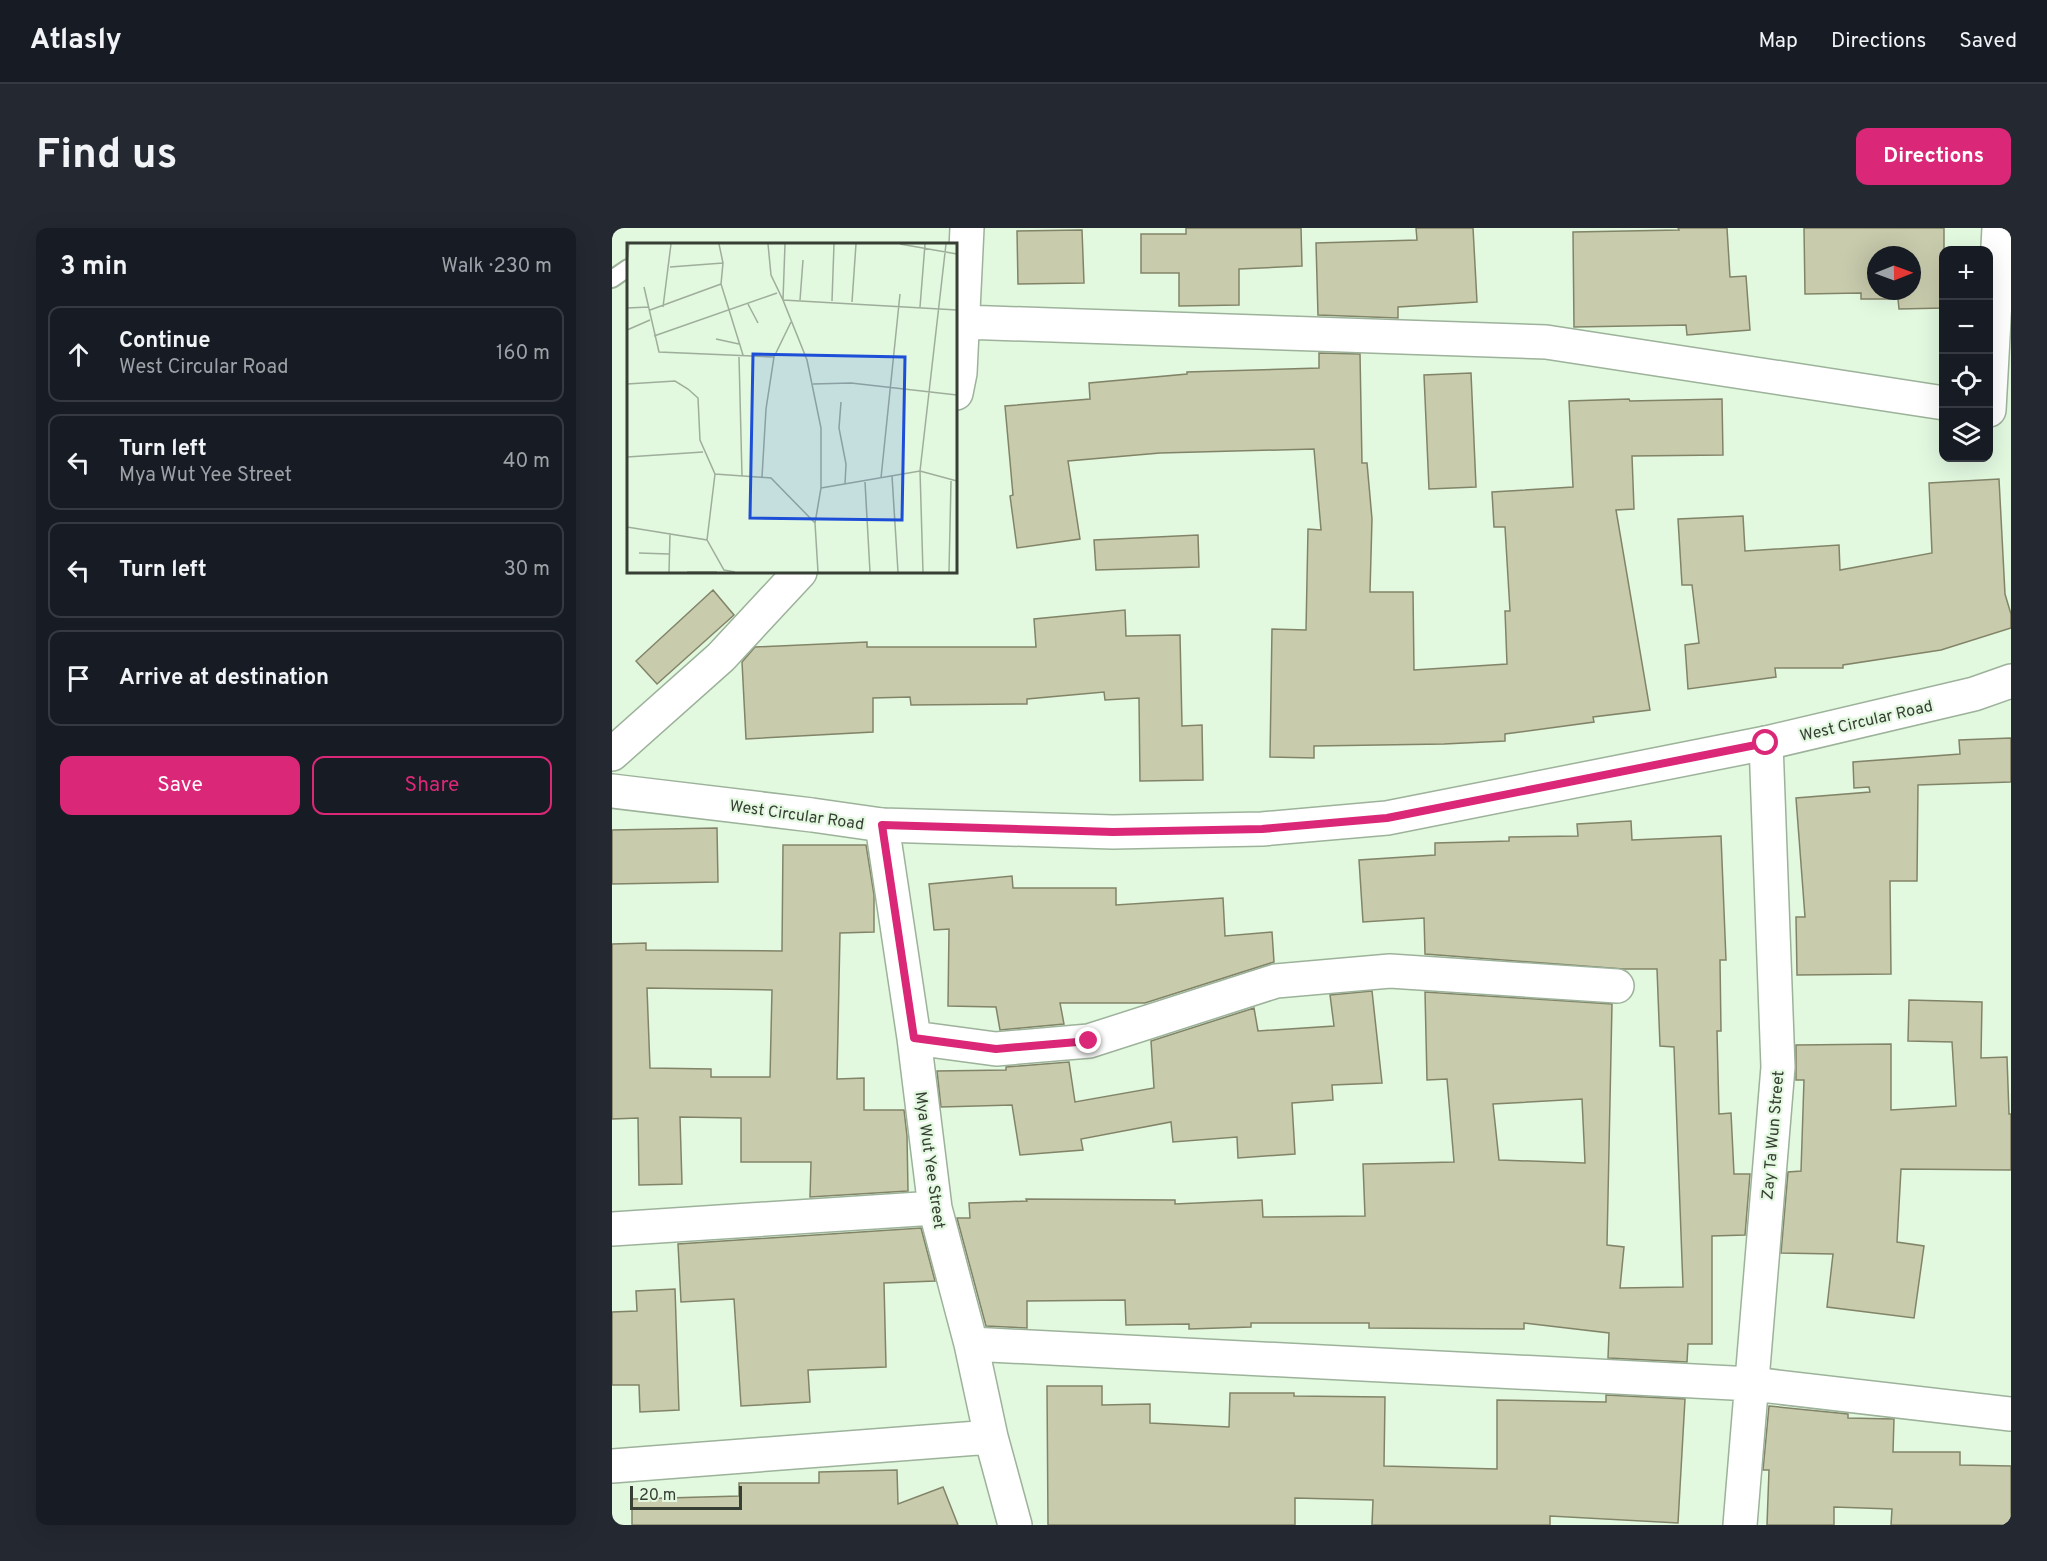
<!DOCTYPE html>
<html lang="en">
<head>
<meta charset="utf-8">
<style>
	:root { --surface:#171b24; --page:#242831; --text:#f1f3f6; --muted:#9ea1a6; --line:#363941; --accent:#db2777 }
	body { margin:0; font-family:Overpass,sans-serif; background:var(--page); color:var(--text) }
	.controls { position:absolute; right:18px; top:18px; display:grid; overflow:hidden; border-radius:12px; box-shadow:0 6px 24px #0002 }
	.controls button { width:54px; height:54px; display:grid; place-items:center; padding:0; border:0; border-bottom:2px solid var(--line); background:var(--surface); color:var(--text); font:30px sans-serif }
	.compass { position:absolute; left:1255px; top:18px; width:54px; height:54px; border-radius:50%; background:var(--surface); box-shadow:0 6px 24px #0002; rotate:89deg }
	.scale { position:absolute; left:18px; bottom:15px; width:112px; box-sizing:border-box; padding-left:6px; border:3px solid #373f35; border-top:0; font-size:16px; line-height:21px; white-space:nowrap; color:#373f35; -webkit-text-stroke:4px #e2f8df; paint-order:stroke }
	.stop { position:absolute; width:18px; height:18px; margin:-14px; border:4px solid #db2777; border-radius:50%; background:#fff }
	.stop.end { background:#db2777; border-color:#fff; box-shadow:0 2px 6px #0008 }
	.list { margin:0; padding:0; list-style:none }
	h2 { display:flex; justify-content:space-between; align-items:center; height:78px; margin:0; padding:0 24px; font-size:26px }
	h2 small { font-size:20px; font-weight:400; color:var(--muted) }
	.list li { display:grid; grid-template-columns:39px 1fr auto; gap:18px; align-items:center; box-sizing:border-box; height:96px; margin:0 12px 12px; padding:0 12px; border:2px solid var(--line); border-radius:12px }
	.list b { display:block; font-size:22px; white-space:nowrap }
	.list p { margin:0; font-size:20px; white-space:nowrap; color:var(--muted) }
	.list em { font-size:20px; font-style:normal; color:var(--muted) }
	.actions { display:flex; gap:12px; padding:18px 24px }
	.actions a { flex:1; padding:14px 0; border:2px solid var(--accent); border-radius:12px; text-align:center; font-size:21px; color:var(--accent) }
	.actions .main { background:var(--accent); color:#fff }
	.icon { flex:none; width:33px; height:33px; fill:none; stroke:currentColor; stroke-width:2; stroke-linecap:round; stroke-linejoin:round }
	.map { position:relative; flex:none; width:1399px; height:1297px; overflow:hidden; border-radius:12px }
	header { display:flex; align-items:center; gap:36px; box-sizing:border-box; height:84px; padding:0 30px; background:var(--surface); border-bottom:2px solid var(--line) }
	header strong { font-size:28px }
	nav { display:flex; gap:33px; margin-inline-start:auto; font-size:21px }
	.intro { display:flex; align-items:center; justify-content:space-between; box-sizing:border-box; height:144px; padding:0 36px }
	h1 { margin:0; font-size:42px }
	.button { padding:15px 27px; border-radius:12px; background:var(--accent); color:#fff; font-size:21px; font-weight:700 }
	main { display:flex; gap:36px; padding:0 36px }
	aside { flex:1; background:var(--surface); border-radius:12px; box-shadow:0 6px 24px #0002 }
	.map>svg:first-child { display:block }
	.building { fill:#c8cbac; stroke:#828468; stroke-width:1.5; fill-rule:evenodd }
	.lines { fill:none; stroke-linecap:round; stroke-linejoin:round }
	.lane-casing { stroke:#9db29a; stroke-width:20 }
	.street-casing { stroke:#9db29a; stroke-width:36 }
	.secondary-casing { stroke:#9db29a; stroke-width:36 }
	.lane { stroke:#fff; stroke-width:16 }
	.street { stroke:#fff; stroke-width:33 }
	.secondary { stroke:#fff; stroke-width:33 }
	.route { stroke:#db2777; stroke-width:8 }
	.labels { text-anchor:middle; stroke-width:4.5; stroke-linejoin:round; paint-order:stroke }
	.street-label { font-size:16px; fill:#373f35; stroke:#e2f8df }
	.inset-road { fill:none; stroke:#9eae9b; stroke-width:1.5 }
	.view { fill:#1d4ed8; fill-opacity:0.15; stroke:#1d4ed8; stroke-width:3 }
	.inset-edge { fill:none; stroke:#373f35; stroke-width:3 }
</style>
</head>
<body>
<header>
<strong>Atlasly</strong>
<nav><a>Map</a><a>Directions</a><a>Saved</a></nav>
</header>
<div class="intro"><h1>Find us</h1><a class="button">Directions</a></div>
<main>
<aside>
<h2>3 min<small>Walk · 230 m</small></h2>
<ul class="list">
<li><svg class="icon" aria-label="ahead" viewBox="0 0 24 24"><path d="M12 20V5M6 11l6-6 6 6"/></svg><div><b>Continue</b><p>West Circular Road</p></div><em>160 m</em></li>
<li><svg class="icon" aria-label="left" viewBox="0 0 24 24"><path d="M17 20v-9H6M10 6l-5 5 5 5"/></svg><div><b>Turn left</b><p>Mya Wut Yee Street</p></div><em>40 m</em></li>
<li><svg class="icon" aria-label="left" viewBox="0 0 24 24"><path d="M17 20v-9H6M10 6l-5 5 5 5"/></svg><div><b>Turn left</b></div><em>30 m</em></li>
<li><svg class="icon" aria-label="arrive" viewBox="0 0 24 24"><path d="M6 21V4h12l-3 4 3 4H6"/></svg><div><b>Arrive at destination</b></div></li>
</ul>
<div class="actions"><a class="main">Save</a><a>Share</a></div>
</aside>
<div class="map">
<svg width="1399" height="1297" viewBox="0 0 1399 1297">
	<rect width="100%" height="100%" fill="#e2f8df"/>
	<path class="building" d="M 574,0 L 689,0 L 690,38 L 627,41 L 627,77 L 567,78 L 567,45 L 529,45 L 529,6 L 574,6 Z
		M 804,0 L 861,0 L 865,74 L 786,79 L 786,90 L 706,87 L 704,15 L 805,12 Z
		M 1066,0 L 1115,0 L 1118,49 L 1134,48 L 1138,102 L 1075,107 L 1074,97 L 962,99 L 961,4 L 1067,2 Z
		M 1192,0 L 1332,0 L 1332,80 L 1287,81 L 1286,71 L 1249,71 L 1249,65 L 1193,66 ZM 1264,27 L 1300,27 L 1300,63 L 1264,63 Z
		M 470,2 L 472,55 L 406,56 L 405,3 Z
		M 707,125 L 748,126 L 750,235 L 755,235 L 760,291 L 758,364 L 801,364 L 802,442 L 895,436 L 893,383 L 898,383 L 893,299 L 882,299 L 880,264 L 961,259 L 957,173 L 1017,171 L 1018,173 L 1110,171 L 1111,227 L 1020,228 L 1022,281 L 1004,282 L 1038,482 L 981,489 L 982,494 L 893,506 L 893,513 L 832,516 L 702,518 L 702,530 L 658,529 L 660,401 L 694,402 L 696,301 L 709,302 L 702,221 L 548,225 L 456,233 L 468,311 L 405,320 L 398,268 L 401,267 L 393,178 L 478,171 L 477,155 L 575,146 L 575,144 L 707,140 Z
		M 859,145 L 864,259 L 817,261 L 812,147 Z
		M 1387,251 L 1393,366 L 1399,386 L 1399,400 L 1329,422 L 1231,437 L 1231,440 L 1163,440 L 1164,449 L 1076,461 L 1073,417 L 1087,415 L 1080,357 L 1070,357 L 1066,291 L 1131,288 L 1133,323 L 1227,317 L 1228,342 L 1320,325 L 1317,255 Z
		M 586,307 L 587,339 L 484,342 L 482,312 Z
		M 101,362 L 122,387 L 45,456 L 24,433 Z
		M 513,382 L 514,408 L 568,407 L 570,498 L 590,497 L 591,552 L 528,553 L 527,470 L 493,472 L 492,464 L 415,471 L 415,476 L 299,477 L 298,469 L 261,470 L 261,504 L 134,511 L 130,434 L 143,419 L 255,414 L 255,419 L 424,419 L 422,391 Z
		M 1399,510 L 1399,554 L 1306,557 L 1305,653 L 1278,653 L 1279,746 L 1185,747 L 1184,689 L 1193,689 L 1184,570 L 1258,564 L 1257,559 L 1242,560 L 1241,534 L 1348,526 L 1347,512 Z
		M 1019,593 L 1020,612 L 1109,608 L 1114,732 L 1108,732 L 1109,803 L 1105,803 L 1107,886 L 1119,885 L 1122,946 L 1138,946 L 1133,1007 L 1100,1008 L 1100,1116 L 1076,1116 L 1075,1134 L 996,1130 L 997,1105 L 912,1095 L 912,1101 L 757,1100 L 757,1095 L 639,1095 L 639,1099 L 577,1101 L 577,1096 L 514,1097 L 513,1072 L 415,1073 L 415,1100 L 374,1098 L 345,990 L 358,990 L 357,975 L 415,973 L 414,971 L 563,972 L 563,976 L 650,972 L 651,989 L 753,988 L 751,936 L 842,934 L 835,851 L 815,852 L 813,764 L 1000,776 L 995,1017 L 1012,1019 L 1008,1060 L 1071,1059 L 1062,819 L 1048,818 L 1045,741 L 1011,741 L 813,726 L 812,690 L 751,694 L 747,632 L 823,627 L 823,615 L 897,613 L 897,609 L 966,608 L 965,596 ZM 970,871 L 973,935 L 887,932 L 881,876 Z
		M 105,600 L 106,654 L 0,656 L 0,602 Z
		M 171,617 L 254,617 L 262,667 L 262,704 L 228,705 L 225,851 L 252,850 L 252,882 L 292,882 L 295,908 L 296,963 L 198,969 L 199,934 L 129,934 L 129,890 L 68,889 L 70,956 L 27,957 L 26,890 L 0,891 L 0,716 L 34,715 L 34,722 L 170,723 ZM 35,760 L 160,762 L 158,849 L 99,849 L 99,841 L 38,840 Z
		M 400,648 L 401,660 L 504,660 L 504,677 L 611,670 L 613,708 L 660,704 L 662,734 L 533,775 L 448,775 L 452,796 L 388,802 L 384,779 L 336,778 L 337,701 L 322,702 L 317,656 Z
		M 760,763 L 770,855 L 720,857 L 721,872 L 680,875 L 683,926 L 626,930 L 625,909 L 561,914 L 559,894 L 469,911 L 471,922 L 408,927 L 400,877 L 329,879 L 325,843 L 394,842 L 394,839 L 457,834 L 463,874 L 542,860 L 539,813 L 642,780 L 646,803 L 722,798 L 718,767 Z
		M 1297,772 L 1370,774 L 1369,830 L 1395,829 L 1397,886 L 1399,886 L 1399,942 L 1289,941 L 1285,1014 L 1312,1018 L 1302,1090 L 1215,1079 L 1221,1026 L 1169,1025 L 1176,944 L 1189,943 L 1192,852 L 1184,852 L 1184,817 L 1279,816 L 1279,882 L 1344,878 L 1340,814 L 1296,813 Z
		M 309,1000 L 323,1053 L 272,1055 L 274,1139 L 196,1142 L 198,1174 L 129,1178 L 122,1071 L 69,1074 L 66,1016 Z
		M 63,1061 L 67,1182 L 28,1184 L 27,1157 L 0,1157 L 0,1084 L 25,1083 L 24,1063 Z
		M 435,1158 L 490,1158 L 490,1177 L 538,1176 L 538,1195 L 617,1199 L 618,1165 L 682,1165 L 682,1168 L 773,1169 L 772,1238 L 885,1241 L 885,1172 L 994,1174 L 994,1167 L 1073,1171 L 1066,1295 L 938,1288 L 938,1297 L 760,1297 L 761,1272 L 683,1270 L 683,1297 L 436,1297 Z
		M 1157,1178 L 1236,1186 L 1236,1190 L 1282,1191 L 1281,1224 L 1348,1224 L 1348,1237 L 1399,1238 L 1399,1297 L 1279,1297 L 1280,1281 L 1222,1279 L 1222,1297 L 1155,1297 L 1157,1242 L 1151,1242 Z
		M 285,1242 L 286,1276 L 331,1259 L 346,1297 L 20,1297 L 20,1271 L 127,1268 L 127,1255 L 207,1255 L 207,1244 Z"/>
	<g class="lines">
		<defs>
			<path id="lane" d="M 0,51 L 16,40"/>
			<path id="street" d="M 351,94 L 934,114 L 1332,175
				M 344,165 L 348,145 L 355,0
				M 1377,182 L 1387,0
				M 0,526 L 109,429 L 188,344
				M 270,597 L 302,810 L 323,980 L 359,1116 L 379,1209 L 403,1297
				M 302,810 L 384,821 L 477,813 L 664,753 L 778,743 L 1005,758
				M 0,1001 L 323,980
				M 359,1116 L 1140,1156 L 1399,1186
				M 0,1238 L 379,1209
				M 1128,1297 L 1166,839 L 1154,515"/>
			<path id="secondary" d="M 0,563 L 200,587 L 270,597 L 501,604 L 650,601 L 775,590 L 1154,515 L 1362,466 L 1399,453"/>
		</defs>
		<use href="#lane" class="lane-casing"/>
		<use href="#street" class="street-casing"/>
		<use href="#secondary" class="secondary-casing"/>
		<use href="#lane" class="lane"/>
		<use href="#street" class="street"/>
		<use href="#secondary" class="secondary"/>
	</g>
	<g class="lines">
		<path class="route" d="M 477,813 L 384,821 L 302,810 L 270,597 L 501,604 L 650,601 L 775,590 L 1154,515"/>
	</g>
	<g class="labels">
		<g class="street-label">
			<text transform="translate(1254 492) rotate(-13)" y="6">West Circular Road</text>
			<text transform="translate(185 586) rotate(8)" y="6">West Circular Road</text>
			<text transform="translate(1160 907) rotate(-85)" y="6">Zay Ta Wun Street</text>
			<text transform="translate(319 932) rotate(82)" y="6">Mya Wut Yee Street</text>
		</g>
	</g>
	<g transform="translate(15 15)">
		<rect width="330" height="330" fill="#e2f8df"/>
		<path class="inset-road" d="M 92,1 L 96,20 L 94,41 L 116,112M 141,1 L 144,32 L 156,57 L 330,67M 158,1 L 156,57 L 180,117 L 194,185 L 194,245 L 188,280 L 191,329M 273,1 L 330,11M 0,21 L 2,1M 43,24 L 96,20M 17,44 L 32,109 L 147,114M 173,57 L 176,17M 205,58 L 207,1M 225,59 L 229,1M 121,61 L 131,80M 36,64 L 44,1M 293,64 L 298,1M 0,65 L 22,64M 23,67 L 94,41M 0,87 L 23,77M 27,93 L 150,50M 89,96 L 112,101M 112,114 L 115,233M 0,141 L 48,138 L 61,146 L 71,155 L 73,197 L 88,231 L 144,235 L 188,280M 186,141 L 224,140 L 330,152M 214,159 L 212,185 L 219,221 L 218,241M 0,214 L 76,209M 265,233 L 271,329M 135,234 L 139,166 L 147,114 L 164,79M 254,235 L 273,51M 238,239 L 243,329M 194,245 L 293,228 L 330,238M 0,284 L 80,297 L 97,327 L 108,329M 80,297 L 88,231M 12,310 L 42,311M 42,329 L 43,290M 60,329 L 90,329M 296,329 L 293,228 L 319,1M 322,329 L 324,238"/>
		<path class="view" d="M 126,111 L 278,114 L 275,277 L 123,275 Z"/>
		<rect width="330" height="330" class="inset-edge"/>
	</g>
</svg>
<div class="controls">
<button>+</button>
<button>−</button>
<button><svg class="icon" aria-label="locate" viewBox="0 0 24 24"><circle cx="12" cy="12" r="6"/><path d="M12 2v4M12 18v4M2 12h4M18 12h4"/></svg></button>
<button><svg class="icon" aria-label="layers" viewBox="0 0 24 24"><path d="M12 4l9 5-9 5-9-5zM3 14l9 5 9-5"/></svg></button>
</div>
<svg class="compass" viewBox="-18 -18 36 36"><path d="M0-13l5 13h-10z" fill="#e53935"/><path d="M0 13l5-13h-10z" fill="#9ea1a6"/></svg>
<div class="scale">20 m</div>
<div class="stop" style="left:1154px;top:515px"></div>
<div class="stop end" style="left:477px;top:813px"></div>
</div>
</main>
</body>
</html>
